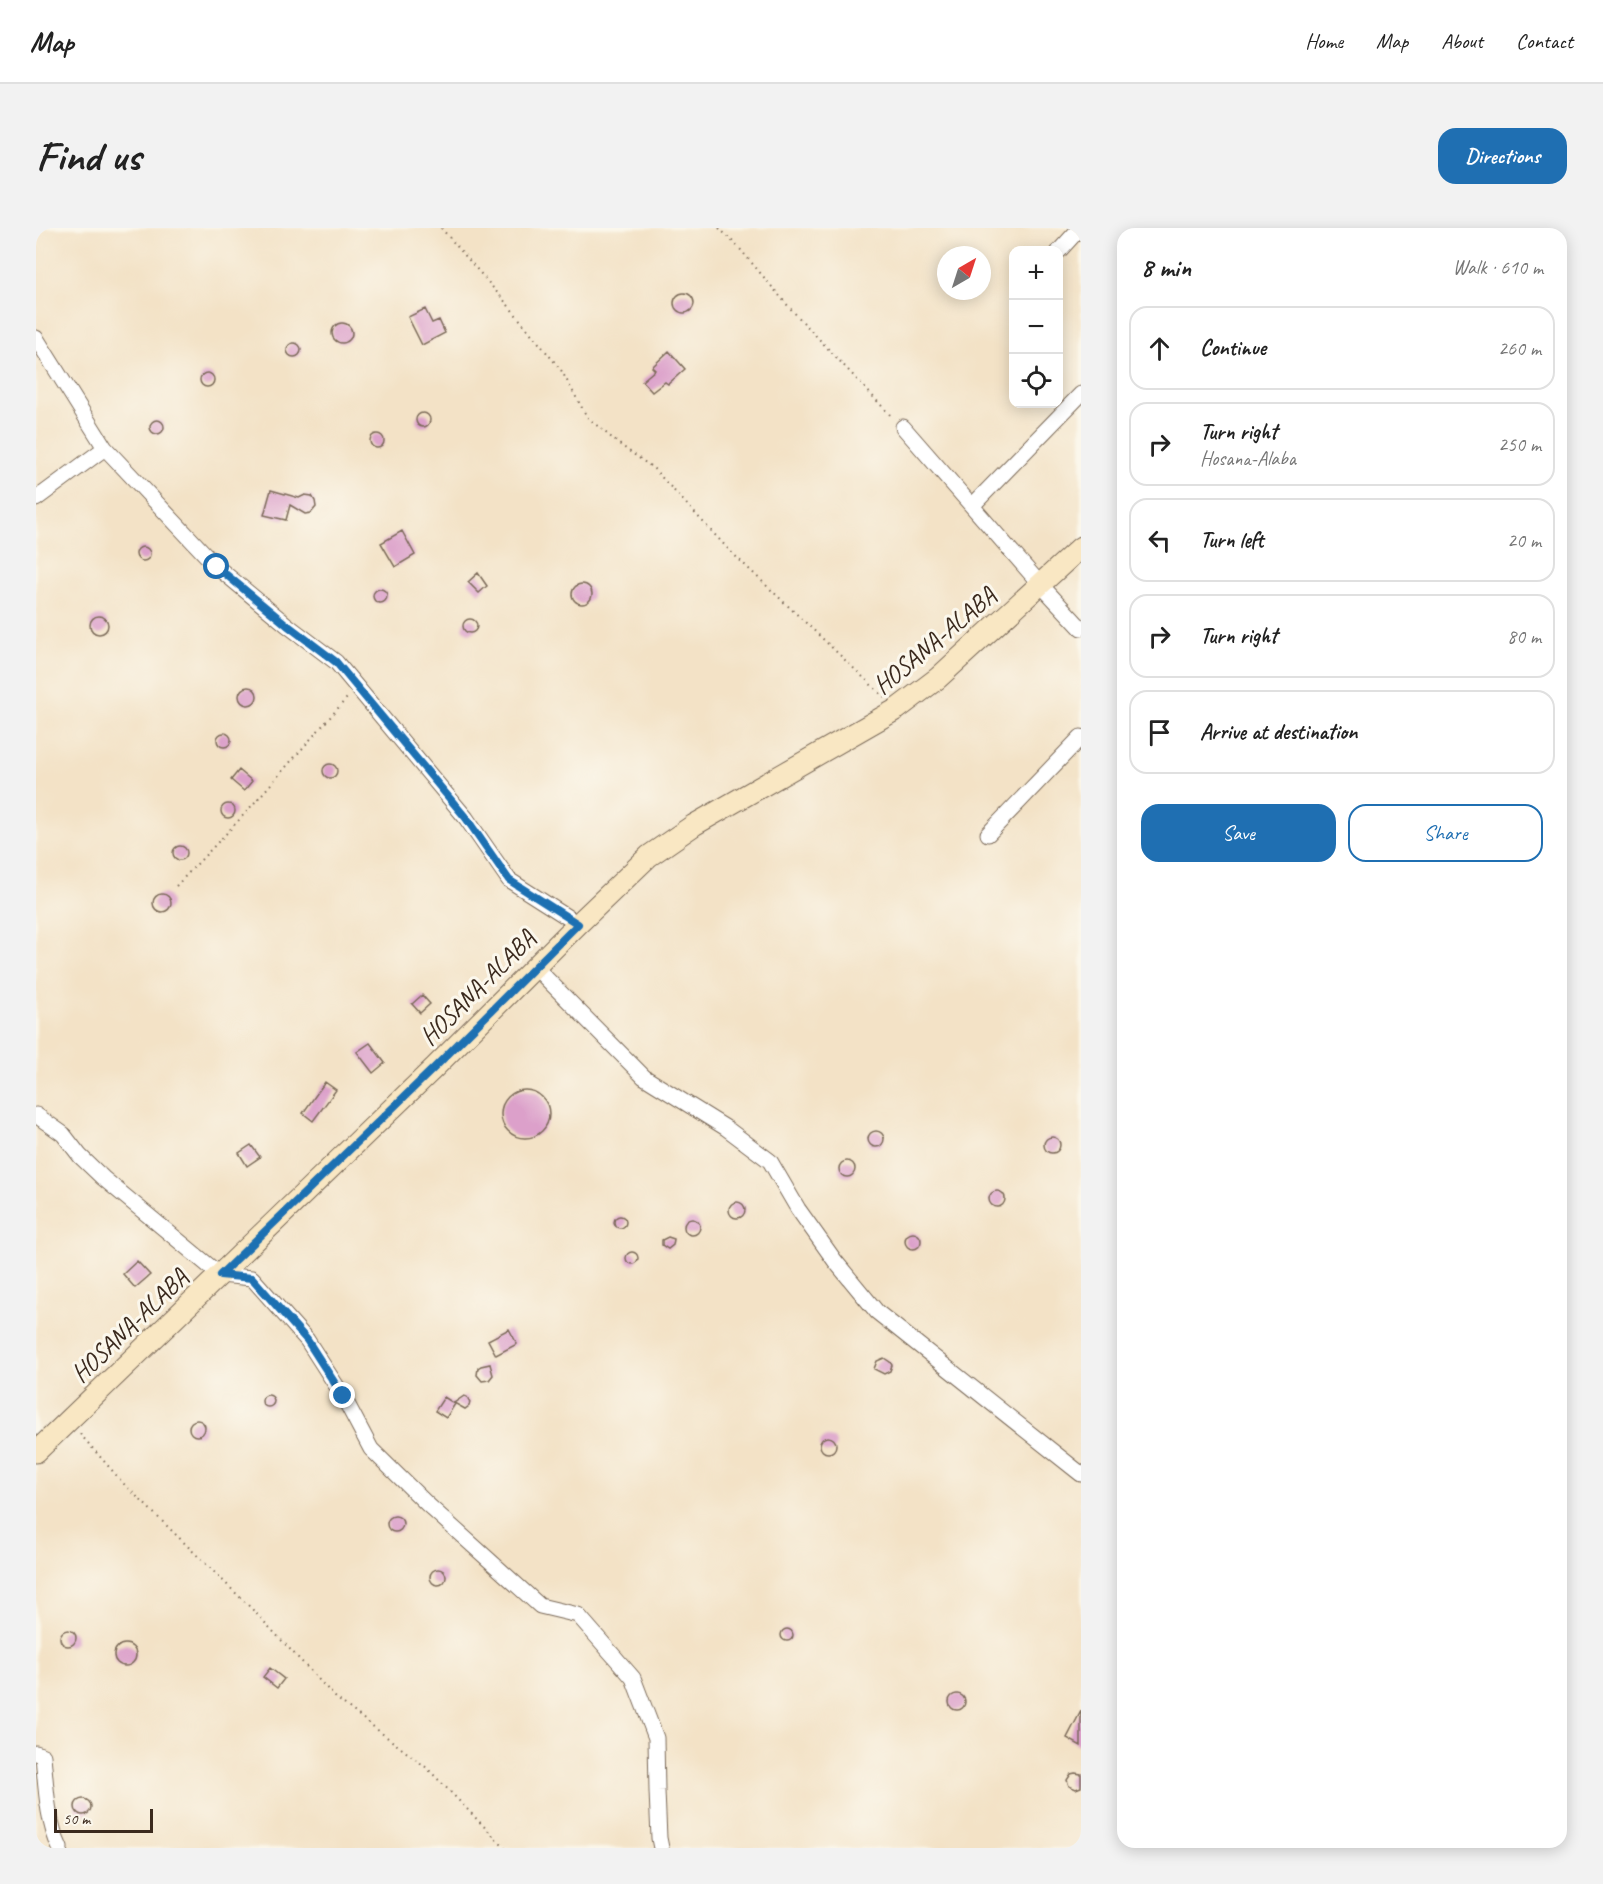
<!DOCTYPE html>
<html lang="en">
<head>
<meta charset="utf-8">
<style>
	:root { --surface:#fff; --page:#f2f2f2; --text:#222; --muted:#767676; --line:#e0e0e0; --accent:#1f6fb2 }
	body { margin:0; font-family:Caveat,sans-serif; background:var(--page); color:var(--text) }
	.controls { position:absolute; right:18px; top:18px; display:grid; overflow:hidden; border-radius:12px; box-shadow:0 3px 15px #0003 }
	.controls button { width:54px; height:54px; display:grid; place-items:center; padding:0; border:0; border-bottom:2px solid var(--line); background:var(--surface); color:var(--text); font:30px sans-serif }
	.compass { position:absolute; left:901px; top:18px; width:54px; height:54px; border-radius:50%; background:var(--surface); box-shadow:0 3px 15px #0003; rotate:39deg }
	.scale { position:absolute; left:18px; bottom:15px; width:99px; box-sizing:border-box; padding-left:6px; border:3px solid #3b2a1e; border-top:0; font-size:16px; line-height:21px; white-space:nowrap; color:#3b2a1e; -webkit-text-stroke:4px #fbf7ec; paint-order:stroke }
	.stop { position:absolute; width:18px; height:18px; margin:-14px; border:4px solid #1f6fb2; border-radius:50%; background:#fff }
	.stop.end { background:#1f6fb2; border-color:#fff; box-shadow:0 2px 6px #0008 }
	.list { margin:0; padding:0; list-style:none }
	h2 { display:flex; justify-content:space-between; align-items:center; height:78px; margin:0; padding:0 24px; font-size:26px }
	h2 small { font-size:20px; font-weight:400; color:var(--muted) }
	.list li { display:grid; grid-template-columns:39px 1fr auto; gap:18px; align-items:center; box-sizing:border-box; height:84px; margin:0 12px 12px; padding:0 12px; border:2px solid var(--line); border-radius:18px }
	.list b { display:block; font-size:22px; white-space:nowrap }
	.list p { margin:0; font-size:20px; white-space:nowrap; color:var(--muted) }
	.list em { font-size:20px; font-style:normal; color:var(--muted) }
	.actions { display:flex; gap:12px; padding:18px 24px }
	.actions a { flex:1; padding:14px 0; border:2px solid var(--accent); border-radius:18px; text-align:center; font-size:21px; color:var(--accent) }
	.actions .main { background:var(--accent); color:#fff }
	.icon { flex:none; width:33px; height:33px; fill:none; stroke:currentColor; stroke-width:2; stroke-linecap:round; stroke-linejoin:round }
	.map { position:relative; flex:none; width:1045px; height:1620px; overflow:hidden; border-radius:18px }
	header { display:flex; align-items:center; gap:36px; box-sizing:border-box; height:84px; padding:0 30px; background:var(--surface); border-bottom:2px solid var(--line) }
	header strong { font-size:28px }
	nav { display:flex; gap:33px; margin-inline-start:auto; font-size:21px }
	.intro { display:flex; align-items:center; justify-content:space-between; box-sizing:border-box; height:144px; padding:0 36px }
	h1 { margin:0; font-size:42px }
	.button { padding:15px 27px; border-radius:18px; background:var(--accent); color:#fff; font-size:21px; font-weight:700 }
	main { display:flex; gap:36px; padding:0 36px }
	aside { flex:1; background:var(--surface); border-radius:18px; box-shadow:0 3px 15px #0003 }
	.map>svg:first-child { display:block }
	.building { fill:#dca0ca }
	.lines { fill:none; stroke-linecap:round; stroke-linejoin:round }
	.minor-casing { stroke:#7b6a59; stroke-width:17 }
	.secondary-casing { stroke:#7b6a59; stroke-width:23 }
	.path { stroke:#7b6a59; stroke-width:2; stroke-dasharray:1.5 4.5; stroke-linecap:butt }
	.minor { stroke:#fff; stroke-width:15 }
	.secondary { stroke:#f9e7c3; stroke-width:21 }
	.route { stroke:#1f6fb2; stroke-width:8 }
	.labels { text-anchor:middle; stroke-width:6; stroke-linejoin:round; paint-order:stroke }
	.street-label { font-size:26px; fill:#3b2a1e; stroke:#fbf7ec }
</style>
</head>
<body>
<header>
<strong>Map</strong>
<nav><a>Home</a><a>Map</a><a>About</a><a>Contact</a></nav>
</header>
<div class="intro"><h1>Find us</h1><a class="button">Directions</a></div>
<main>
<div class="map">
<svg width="1045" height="1620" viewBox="0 0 1045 1620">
	<rect width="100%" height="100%" fill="#fbf7ec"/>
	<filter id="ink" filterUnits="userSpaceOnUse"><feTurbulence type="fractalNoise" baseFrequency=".0167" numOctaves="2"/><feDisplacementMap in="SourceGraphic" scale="12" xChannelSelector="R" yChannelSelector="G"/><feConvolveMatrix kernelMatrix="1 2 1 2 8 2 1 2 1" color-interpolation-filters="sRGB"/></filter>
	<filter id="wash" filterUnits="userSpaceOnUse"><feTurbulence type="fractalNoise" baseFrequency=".008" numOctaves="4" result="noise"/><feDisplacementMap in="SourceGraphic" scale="24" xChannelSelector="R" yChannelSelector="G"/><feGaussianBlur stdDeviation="1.35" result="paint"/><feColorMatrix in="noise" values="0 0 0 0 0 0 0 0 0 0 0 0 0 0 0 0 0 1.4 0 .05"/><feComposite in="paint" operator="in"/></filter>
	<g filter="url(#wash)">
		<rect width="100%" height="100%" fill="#f3e2c6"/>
		<g id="blocks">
			<path class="building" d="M638 75a10 10 0 1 1 20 0a10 10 0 1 1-20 0Z
				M 389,81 L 396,95 L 403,92 L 409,105 L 386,117 L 372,89 Z
				M296 105a10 10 0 1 1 20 0a10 10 0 1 1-20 0Z
				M251 122a7 7 0 1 1 14 0a7 7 0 1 1-14 0Z
				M 633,123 L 649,141 L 632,156 L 629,154 L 616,164 L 606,153 L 619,142 L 616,139 Z
				M164 152a7 7 0 1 1 14 0a7 7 0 1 1-14 0Z
				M380 192a7 7 0 1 1 14 0a7 7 0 1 1-14 0Z
				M114 199a7 7 0 1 1 14 0a7 7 0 1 1-14 0Z
				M334 213a7 7 0 1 1 14 0a7 7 0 1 1-14 0Z
				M 235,262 L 263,270 L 269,267 L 276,268 L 279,273 L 280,279 L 275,285 L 269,286 L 254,277 L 250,292 L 228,287 Z
				M 366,303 L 379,327 L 359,339 L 345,315 Z
				M100 326a7 7 0 1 1 14 0a7 7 0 1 1-14 0Z
				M 442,345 L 451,358 L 443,365 L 432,354 Z
				M536 366a10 10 0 1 1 20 0a10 10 0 1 1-20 0Z
				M337 368a7 7 0 1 1 14 0a7 7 0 1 1-14 0Z
				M54 397a9 9 0 1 1 18 0a9 9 0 1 1-18 0Z
				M427 398a7 7 0 1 1 14 0a7 7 0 1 1-14 0Z
				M203 468a9 9 0 1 1 18 0a9 9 0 1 1-18 0Z
				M181 512a7 7 0 1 1 14 0a7 7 0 1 1-14 0Z
				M287 543a7 7 0 1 1 14 0a7 7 0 1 1-14 0Z
				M 203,542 L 216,553 L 208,563 L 195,552 Z
				M185 583a7 7 0 1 1 14 0a7 7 0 1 1-14 0Z
				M137 625a7 7 0 1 1 14 0a7 7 0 1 1-14 0Z
				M117 675a9 9 0 1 1 18 0a9 9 0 1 1-18 0Z
				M 386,767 L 394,776 L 384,785 L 376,776 Z
				M 334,815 L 349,835 L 337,845 L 321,824 Z
				M 289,854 L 300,862 L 277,893 L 267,885 Z
				M465 886a24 24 0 1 1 48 0a24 24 0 1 1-48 0Z
				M832 911a8 8 0 1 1 16 0a8 8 0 1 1-16 0Z
				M1008 917a8 8 0 1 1 16 0a8 8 0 1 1-16 0Z
				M 215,917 L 224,929 L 211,938 L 203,925 Z
				M803 941a8 8 0 1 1 16 0a8 8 0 1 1-16 0Z
				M953 971a8 8 0 1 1 16 0a8 8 0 1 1-16 0Z
				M693 982a8 8 0 1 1 16 0a8 8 0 1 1-16 0Z
				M578 994a6 6 0 1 1 12 0a6 6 0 1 1-12 0Z
				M648 999a8 8 0 1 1 16 0a8 8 0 1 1-16 0Z
				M869 1013a8 8 0 1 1 16 0a8 8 0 1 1-16 0Z
				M 632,1009 L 638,1011 L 637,1017 L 632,1021 L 626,1017 L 626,1012 Z
				M590 1030a6 6 0 1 1 12 0a6 6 0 1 1-12 0Z
				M 101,1033 L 114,1047 L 99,1060 L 87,1046 Z
				M 473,1101 L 481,1116 L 460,1127 L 452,1112 Z
				M 848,1130 L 854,1134 L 856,1137 L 854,1143 L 848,1146 L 838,1141 L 841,1133 Z
				M 454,1136 L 457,1147 L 453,1152 L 446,1153 L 441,1147 L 442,1140 L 445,1138 Z
				M226 1173a6 6 0 1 1 12 0a6 6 0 1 1-12 0Z
				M 428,1168 L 431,1169 L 434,1174 L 433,1178 L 429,1181 L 418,1175 Z
				M 408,1169 L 419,1176 L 410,1190 L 399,1183 Z
				M153 1200a8 8 0 1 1 16 0a8 8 0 1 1-16 0Z
				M784 1217a8 8 0 1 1 16 0a8 8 0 1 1-16 0Z
				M351 1296a8 8 0 1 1 16 0a8 8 0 1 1-16 0Z
				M394 1349a8 8 0 1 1 16 0a8 8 0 1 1-16 0Z
				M745 1407a6 6 0 1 1 12 0a6 6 0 1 1-12 0Z
				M24 1410a8 8 0 1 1 16 0a8 8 0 1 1-16 0Z
				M78 1427a11 11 0 1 1 22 0a11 11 0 1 1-22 0Z
				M 234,1440 L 248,1451 L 241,1460 L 227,1449 Z
				M913 1474a8 8 0 1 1 16 0a8 8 0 1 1-16 0Z
				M 1045,1483 L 1045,1518 L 1031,1510 Z
				M 1039,1545 L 1045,1546 L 1045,1559 L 1040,1561 L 1033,1558 L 1031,1552 L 1035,1546 Z
				M39 1579a8 8 0 1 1 16 0a8 8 0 1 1-16 0Z"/>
		</g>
	</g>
	<g filter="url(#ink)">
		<use href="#blocks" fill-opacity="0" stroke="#7b6a59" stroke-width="1.5"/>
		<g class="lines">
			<defs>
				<path id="minor" d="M 1023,23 L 1044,0
					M 0,110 L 69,220 L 181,339 L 251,397 L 300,434 L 430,590 L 473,652 L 542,696
					M 867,199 L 1004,356 L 1045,400
					M 0,271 L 69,220
					M 936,278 L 1045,166
					M 952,606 L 1045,509
					M 499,739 L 608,849 L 690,900 L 734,933 L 762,981 L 799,1033 L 841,1084 L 1045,1246
					M 0,887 L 27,906 L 44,928 L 67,950 L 184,1047 L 216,1050 L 271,1112 L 307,1168 L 335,1221 L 391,1276 L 504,1378 L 542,1387 L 597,1450 L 620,1510 L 621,1563 L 623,1610 L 625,1620
					M 0,1525 L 7,1528 C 10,1558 11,1593 24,1620"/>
				<path id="secondary" d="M 0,1224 L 399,839 L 542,696 L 613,628 L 658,597 L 861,481 L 902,450 L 1045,319"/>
			</defs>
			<use href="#minor" class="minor-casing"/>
			<use href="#secondary" class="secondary-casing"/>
			<path class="path" d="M 405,0 L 472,77 L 525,142 L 551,189 L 583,216 L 617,240 L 693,322 L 848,469
				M 683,0 L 704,21 L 753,79 L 857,190
				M 140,658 L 204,591 L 311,470
				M 44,1206 L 88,1256 L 216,1381 L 300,1470 L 391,1540 L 469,1620"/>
			<use href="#minor" class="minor"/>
			<use href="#secondary" class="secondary"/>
		</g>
	</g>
	<g class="lines" filter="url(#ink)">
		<path class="route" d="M 181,339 L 251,397 L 300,434 L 430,590 L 473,652 L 542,696 L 399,839 L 184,1047 L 216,1050 L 271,1112 L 307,1168"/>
	</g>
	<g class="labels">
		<g class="street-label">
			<text transform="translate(898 412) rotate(-40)" y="9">HOSANA-ALABA</text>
			<text transform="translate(441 759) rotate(-45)" y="9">HOSANA-ALABA</text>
			<text transform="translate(93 1097) rotate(-44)" y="9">HOSANA-ALABA</text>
		</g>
	</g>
</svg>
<div class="controls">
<button>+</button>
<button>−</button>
<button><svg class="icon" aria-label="locate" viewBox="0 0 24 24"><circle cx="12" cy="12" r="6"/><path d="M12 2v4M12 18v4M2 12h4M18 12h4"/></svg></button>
</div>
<svg class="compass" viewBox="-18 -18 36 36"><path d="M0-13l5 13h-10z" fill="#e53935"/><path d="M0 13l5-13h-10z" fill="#767676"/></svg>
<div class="scale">50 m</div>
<div class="stop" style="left:181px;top:339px"></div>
<div class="stop end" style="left:307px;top:1168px"></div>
</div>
<aside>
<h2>8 min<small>Walk · 610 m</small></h2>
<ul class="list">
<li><svg class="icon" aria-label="ahead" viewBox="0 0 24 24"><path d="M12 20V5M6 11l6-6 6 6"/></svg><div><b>Continue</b></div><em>260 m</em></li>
<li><svg class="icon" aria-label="right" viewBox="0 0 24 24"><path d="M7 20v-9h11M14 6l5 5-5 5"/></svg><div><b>Turn right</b><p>Hosana-Alaba</p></div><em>250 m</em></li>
<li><svg class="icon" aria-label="left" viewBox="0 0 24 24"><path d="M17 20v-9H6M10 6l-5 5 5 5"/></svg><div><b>Turn left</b></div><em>20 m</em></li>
<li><svg class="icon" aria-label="right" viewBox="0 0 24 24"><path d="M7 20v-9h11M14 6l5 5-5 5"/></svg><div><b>Turn right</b></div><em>80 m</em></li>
<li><svg class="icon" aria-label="arrive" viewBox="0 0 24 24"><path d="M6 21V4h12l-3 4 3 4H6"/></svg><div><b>Arrive at destination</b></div></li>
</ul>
<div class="actions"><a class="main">Save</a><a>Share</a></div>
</aside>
</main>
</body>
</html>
